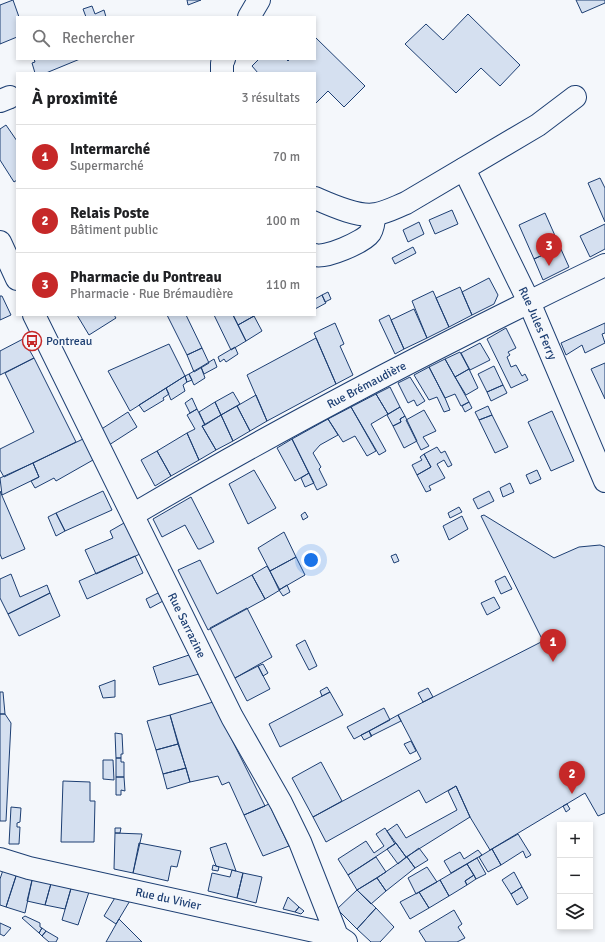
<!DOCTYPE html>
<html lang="fr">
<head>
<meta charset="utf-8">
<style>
	:root { --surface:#fff; --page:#f6f6f6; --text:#202124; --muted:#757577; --line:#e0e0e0; --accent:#c62828 }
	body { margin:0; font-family:Signika,sans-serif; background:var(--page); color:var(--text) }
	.controls { position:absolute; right:12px; bottom:12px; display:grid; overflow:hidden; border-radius:0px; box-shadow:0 2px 6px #0003 }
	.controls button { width:36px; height:36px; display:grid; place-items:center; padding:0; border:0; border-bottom:1px solid var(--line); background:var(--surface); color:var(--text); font:20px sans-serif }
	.you { position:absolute; left:311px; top:560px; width:14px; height:14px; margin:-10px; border:3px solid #fff; border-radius:50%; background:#1a73e8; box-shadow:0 0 0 6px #1a73e833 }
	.badge { display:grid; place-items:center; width:26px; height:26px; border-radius:50%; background:var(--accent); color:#fff; font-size:13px; font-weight:700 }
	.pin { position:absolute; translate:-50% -33px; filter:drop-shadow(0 1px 2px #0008) }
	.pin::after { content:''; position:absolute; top:21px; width:14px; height:12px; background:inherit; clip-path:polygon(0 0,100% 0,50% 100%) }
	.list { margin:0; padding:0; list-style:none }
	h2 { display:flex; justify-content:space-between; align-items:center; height:52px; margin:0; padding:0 16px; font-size:17px }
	h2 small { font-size:13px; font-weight:400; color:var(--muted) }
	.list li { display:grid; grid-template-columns:26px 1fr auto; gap:12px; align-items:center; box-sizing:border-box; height:64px; padding:0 16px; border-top:1px solid var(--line) }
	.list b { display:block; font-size:15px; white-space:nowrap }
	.list p { margin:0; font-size:13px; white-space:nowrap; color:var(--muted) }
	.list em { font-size:13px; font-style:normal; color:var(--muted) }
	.icon { flex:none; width:22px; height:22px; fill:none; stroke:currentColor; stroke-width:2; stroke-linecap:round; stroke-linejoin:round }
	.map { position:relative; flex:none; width:605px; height:942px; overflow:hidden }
	.search { position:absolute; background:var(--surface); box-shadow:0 2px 6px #0003; left:16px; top:16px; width:300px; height:44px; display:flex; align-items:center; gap:10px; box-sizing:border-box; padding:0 14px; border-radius:0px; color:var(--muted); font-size:15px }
	.panel { position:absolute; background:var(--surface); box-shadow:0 2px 6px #0003; left:16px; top:72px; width:300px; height:244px; border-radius:0px }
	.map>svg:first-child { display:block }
	.building { fill:#d5e0f0; stroke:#1d3f73 }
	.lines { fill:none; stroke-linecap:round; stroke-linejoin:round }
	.minor-casing { stroke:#1d3f73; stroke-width:24 }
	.major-casing { stroke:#1d3f73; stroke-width:24 }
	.minor { stroke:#f4f7fb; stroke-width:22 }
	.major { stroke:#f4f7fb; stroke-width:22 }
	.labels { text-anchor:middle; stroke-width:3; stroke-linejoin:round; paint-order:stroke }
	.street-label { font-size:12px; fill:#1d3f73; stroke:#f4f7fb }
	.poi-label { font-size:12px; fill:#1d3f73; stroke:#f4f7fb; text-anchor:start }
</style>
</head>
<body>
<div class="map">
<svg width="605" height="942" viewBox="0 0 605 942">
	<rect width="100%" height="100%" fill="#f4f7fb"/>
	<path class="building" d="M 13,0 L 19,17 L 17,17 L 17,37 L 0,44 L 0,5 Z
		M 187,0 L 201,0 L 188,5 Z
		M 576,0 L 605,0 L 605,3 L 582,13 Z
		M 92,6 L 95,14 L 104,10 L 106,17 L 86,17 L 83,9 Z
		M 468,14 L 520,65 L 500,86 L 481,68 L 456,93 L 405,44 L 426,24 L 443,40 Z
		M 315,37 L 365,86 L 344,107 L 328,91 L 315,104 L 315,73 L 258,73 L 252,66 L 259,59 L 286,59 L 288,61 L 290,59 L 315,59 Z
		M 34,59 L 80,59 L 46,73 L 35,73 L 32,63 L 35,62 Z
		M 6,125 L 17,141 L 17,180 L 14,182 L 0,160 L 0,129 Z
		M 600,178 L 605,188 L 605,222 L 588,183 Z
		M 452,210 L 458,224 L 435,234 L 429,220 Z
		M 545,213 L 560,247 L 534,259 L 519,225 Z
		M 419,222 L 424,234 L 408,242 L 403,230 Z
		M 605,224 L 605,249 L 590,257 L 580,236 Z
		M 413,247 L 416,253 L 395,264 L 392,258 Z
		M 560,247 L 569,267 L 543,280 L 534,259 Z
		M 489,278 L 498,295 L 494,304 L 472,315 L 462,292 Z
		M 460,287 L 472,315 L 449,327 L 436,298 Z
		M 433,291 L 449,327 L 427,338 L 412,301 Z
		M 328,292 L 331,299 L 325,302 L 322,295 Z
		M 322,295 L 326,303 L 315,309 L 315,299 Z
		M 0,296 L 2,296 L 11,315 L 0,320 Z
		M 414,309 L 427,338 L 404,349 L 391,320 Z
		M 77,315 L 114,315 L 116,318 L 89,335 Z
		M 167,315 L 186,315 L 202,348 L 187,355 Z
		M 214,315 L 233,315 L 246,341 L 231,350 Z
		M 233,315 L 253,315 L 254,316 L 238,325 Z
		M 389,315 L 404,349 L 395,354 L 379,320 Z
		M 254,316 L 262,331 L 246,341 L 238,325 Z
		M 335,323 L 344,344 L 340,346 L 353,375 L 336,384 L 314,333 Z
		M 605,323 L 605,333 L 602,334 L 605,343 L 585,353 L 582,345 L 566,355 L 561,343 Z
		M 506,328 L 516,348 L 508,352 L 510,355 L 507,357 L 511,367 L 516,365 L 522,376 L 525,374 L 528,380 L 511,388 L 487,339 Z
		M 316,338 L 336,384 L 267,421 L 247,375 Z
		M 23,339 L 34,358 L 0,375 L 0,351 Z
		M 480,343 L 490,360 L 470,370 L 461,353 Z
		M 169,344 L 185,376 L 130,411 L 108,371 Z
		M 235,347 L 238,354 L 226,362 L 224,359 L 220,362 L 218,357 Z
		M 202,348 L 209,363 L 194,372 L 187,355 Z
		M 460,352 L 469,369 L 455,377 L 445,359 Z
		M 34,358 L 76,442 L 4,477 L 0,470 L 0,449 L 34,432 L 5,373 Z
		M 214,359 L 217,367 L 204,374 L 201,367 Z
		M 445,359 L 469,402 L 461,406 L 455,394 L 445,398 L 429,367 Z
		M 605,363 L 605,399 L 591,369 Z
		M 494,366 L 503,385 L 487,392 L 478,374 Z
		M 201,367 L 205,378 L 194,385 L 189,374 Z
		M 429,367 L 445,398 L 450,410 L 444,412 L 437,397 L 429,400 L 414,375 Z
		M 469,369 L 478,388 L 466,395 L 455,377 Z
		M 189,374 L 192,380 L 187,382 L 185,376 Z
		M 185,376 L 187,382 L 183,385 L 185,391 L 171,400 L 166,388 Z
		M 410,377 L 425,401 L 417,406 L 414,400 L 408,403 L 398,383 Z
		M 503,385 L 507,393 L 491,401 L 487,392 Z
		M 390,387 L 400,407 L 388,414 L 376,394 Z
		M 166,388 L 169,394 L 163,398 L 164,400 L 144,412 L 139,405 Z
		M 233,392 L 240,404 L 221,415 L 215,402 Z
		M 376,394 L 388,414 L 371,424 L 386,451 L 379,455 L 351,407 Z
		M 256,395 L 267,421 L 250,431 L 237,406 Z
		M 192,398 L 197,409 L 190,413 L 185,403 Z
		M 215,402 L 221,415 L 205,425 L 199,412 Z
		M 469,402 L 472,408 L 465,412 L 462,406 Z
		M 237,406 L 250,431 L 233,441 L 221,415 Z
		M 488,406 L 492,415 L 479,420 L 475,412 Z
		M 351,407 L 376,451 L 367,456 L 355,436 L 343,442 L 328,419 Z
		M 400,407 L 405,416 L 400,419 L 401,422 L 393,426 L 387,415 Z
		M 197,409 L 205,425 L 202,426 L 216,450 L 199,460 L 187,433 L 195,429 L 187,415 Z
		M 424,410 L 436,431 L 423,437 L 429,446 L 421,450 L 406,420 Z
		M 552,411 L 574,461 L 551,471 L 528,422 Z
		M 128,412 L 137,427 L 109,445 L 100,430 Z
		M 221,415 L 233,441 L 216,450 L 202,426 Z
		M 492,415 L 508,447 L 495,453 L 479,420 Z
		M 405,416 L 417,441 L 404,448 L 393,426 L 401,422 L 400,419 Z
		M 328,419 L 338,435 L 320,445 L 313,453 L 321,467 L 319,469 L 327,485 L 317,490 L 292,439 Z
		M 187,433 L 199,460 L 171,476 L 157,451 Z
		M 83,439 L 93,460 L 56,481 L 54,478 L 35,488 L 31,481 L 39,477 L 33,463 Z
		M 292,439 L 309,473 L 295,481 L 277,448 Z
		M 437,447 L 441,453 L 445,451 L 452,465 L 448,467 L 444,460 L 437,464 L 445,478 L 429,486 L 431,490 L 426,492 L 417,475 L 431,467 L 424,454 Z
		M 157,451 L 171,476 L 155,486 L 141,460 Z
		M 424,454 L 431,467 L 417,475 L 412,465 L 422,460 L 420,457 Z
		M 33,463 L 39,477 L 2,495 L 0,478 Z
		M 254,470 L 276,508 L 248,524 L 229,484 Z
		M 537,470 L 541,479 L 530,484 L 526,475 Z
		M 309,473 L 314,483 L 305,487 L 301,478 Z
		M 510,483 L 514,492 L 503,497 L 500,488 Z
		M 0,491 L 25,549 L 2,559 L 0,554 Z
		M 103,491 L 112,510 L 65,531 L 56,513 Z
		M 489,491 L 494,501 L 478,509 L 473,499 Z
		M 191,497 L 214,542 L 200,549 L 198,549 L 185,525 L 162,537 L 153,519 Z
		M 459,507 L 462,512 L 450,518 L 448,513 Z
		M 305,512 L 308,517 L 303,520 L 301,515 Z
		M 56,513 L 65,531 L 56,536 L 48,517 Z
		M 484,515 L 554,558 L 579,547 L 600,545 L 605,547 L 605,813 L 598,816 L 585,793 L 490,850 L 470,817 L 456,786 L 426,803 L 419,790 L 326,842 L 313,817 L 421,759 L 398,715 L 543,641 L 481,516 Z
		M 462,516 L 468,529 L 449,540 L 443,526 Z
		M 124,523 L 140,554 L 96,574 L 85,550 L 113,538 L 110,531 Z
		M 284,532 L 296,557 L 270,571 L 258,548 Z
		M 396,554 L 399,561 L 394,563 L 391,556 Z
		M 135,556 L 143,573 L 87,599 L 79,581 Z
		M 296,557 L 305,575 L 279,590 L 270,571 Z
		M 200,560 L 217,594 L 252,575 L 265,599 L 208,630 L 178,570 Z
		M 267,566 L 280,590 L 265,599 L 252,575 Z
		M 11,574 L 20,597 L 47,585 L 50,593 L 8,614 L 0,598 L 0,579 Z
		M 505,576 L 512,589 L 501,594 L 495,581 Z
		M 287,585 L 290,592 L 283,596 L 279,590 Z
		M 50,593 L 60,616 L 19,636 L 8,614 Z
		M 158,593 L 163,601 L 150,608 L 146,599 Z
		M 494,597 L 500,608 L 487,615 L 481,603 Z
		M 247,608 L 272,657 L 235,678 L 210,628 Z
		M 305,640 L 317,666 L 309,670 L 296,645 Z
		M 189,655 L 199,674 L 159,685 L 153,667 Z
		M 263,664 L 268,673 L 263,676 L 258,666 Z
		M 258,666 L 270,689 L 247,701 L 235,678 Z
		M 115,680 L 115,697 L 103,698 L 99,686 Z
		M 327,687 L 330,692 L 322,696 L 320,691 Z
		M 428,688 L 433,697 L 423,702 L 418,693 Z
		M 0,692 L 3,692 L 5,714 L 0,714 Z
		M 330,692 L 343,715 L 280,747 L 269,724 Z
		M 213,702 L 265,806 L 244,815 L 229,782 L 222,785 L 218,776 L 190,782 L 170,715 Z
		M 384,708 L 390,720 L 354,739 L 347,727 Z
		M 0,714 L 5,714 L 11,723 L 6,821 L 0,821 Z
		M 170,715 L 178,744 L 156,750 L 147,721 Z
		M 398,715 L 401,721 L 371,736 L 369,731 Z
		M 369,731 L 372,736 L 364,740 L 361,735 Z
		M 115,733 L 122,734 L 123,754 L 121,754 L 121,758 L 116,758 Z
		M 411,741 L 416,751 L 410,754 L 404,744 Z
		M 178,744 L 186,768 L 163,774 L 156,750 Z
		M 116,758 L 121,758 L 121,762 L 124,762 L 124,777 L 116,777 Z
		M 103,760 L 113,760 L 114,780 L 103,779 Z
		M 321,762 L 342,801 L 313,817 L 292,778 Z
		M 186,768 L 190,782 L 167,789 L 163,774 Z
		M 116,777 L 124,777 L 125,791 L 121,790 L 121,795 L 116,795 Z
		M 63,781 L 90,782 L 90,801 L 95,801 L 94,842 L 61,842 Z
		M 456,786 L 470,817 L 406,857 L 387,831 L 397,824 L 406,838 L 457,810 L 448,791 Z
		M 269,804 L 289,846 L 263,856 L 244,815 Z
		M 567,804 L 570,809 L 566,812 L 563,806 Z
		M 11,807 L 21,808 L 20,822 L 17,823 L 17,827 L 20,827 L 19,844 L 9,844 Z
		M 115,828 L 121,828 L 120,833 L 115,833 Z
		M 385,828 L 395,844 L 348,875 L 338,859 L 366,841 L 374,853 L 384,846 L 376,834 Z
		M 115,833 L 142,834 L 133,873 L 114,869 Z
		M 518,834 L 531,855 L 526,858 L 523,851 L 501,865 L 492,849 Z
		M 139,843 L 181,851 L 177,867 L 171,866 L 168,881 L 133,873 Z
		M 226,843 L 236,871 L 216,866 L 210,848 Z
		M 396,843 L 406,857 L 398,864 L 387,849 Z
		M 419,848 L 428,860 L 415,868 L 407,857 Z
		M 492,849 L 501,865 L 488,872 L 479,857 Z
		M 478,850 L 482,855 L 451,873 L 444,861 L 460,852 L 464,859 Z
		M 376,857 L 386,872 L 357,890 L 348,875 Z
		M 407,857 L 415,868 L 386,891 L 377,878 Z
		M 477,858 L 486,874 L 476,879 L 467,864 Z
		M 467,864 L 474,875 L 465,881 L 467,885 L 449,896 L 440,880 Z
		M 213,865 L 219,867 L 218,871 L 212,870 Z
		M 427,867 L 437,882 L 416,894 L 408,878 Z
		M 3,870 L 17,873 L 6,907 L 0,905 L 0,879 Z
		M 232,870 L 243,873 L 237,898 L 208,891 L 212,873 L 230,877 Z
		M 514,872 L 522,887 L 511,894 L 502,880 Z
		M 17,873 L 33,876 L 25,913 L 6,907 Z
		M 243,873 L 262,877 L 256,903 L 237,898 Z
		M 474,875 L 476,879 L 467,885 L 465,881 Z
		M 33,876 L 52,880 L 45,905 L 27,901 Z
		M 377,878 L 386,891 L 371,904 L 357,890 Z
		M 52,880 L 72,885 L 65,909 L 45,905 Z
		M 440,880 L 449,896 L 429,908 L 419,892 Z
		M 72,885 L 90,889 L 78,925 L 62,920 Z
		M 522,887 L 528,898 L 517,905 L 511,894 Z
		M 357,890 L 376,908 L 357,929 L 337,909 Z
		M 419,892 L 429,908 L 410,919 L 400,902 Z
		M 116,896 L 131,899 L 116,924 L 104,916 Z
		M 288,897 L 299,907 L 295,912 L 283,909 Z
		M 299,907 L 304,911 L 301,914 L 295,912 Z
		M 376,908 L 394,927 L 380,942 L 371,942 L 357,929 Z
		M 454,910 L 462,924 L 458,927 L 465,938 L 457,942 L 426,942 L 419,931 Z
		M 25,916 L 40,923 L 40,927 L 42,928 L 39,933 L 22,918 Z
		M 119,919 L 142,942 L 106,942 Z
		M 0,923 L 11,928 L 4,936 L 0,934 Z
		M 42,928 L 46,931 L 42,936 L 39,933 Z
		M 46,931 L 58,938 L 56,942 L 49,942 L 42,936 Z"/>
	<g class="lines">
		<defs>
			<g id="minor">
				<path d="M 249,17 L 259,0"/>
				<path d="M 222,73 L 222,63 L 224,59"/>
				<path d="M 0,101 L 10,97"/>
				<path id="s1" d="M 464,169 L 529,302 L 605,481"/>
				<path d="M 315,198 C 331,205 359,218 376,214 C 387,212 396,207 406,203 L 538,125 L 575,97"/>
				<path d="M 315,255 C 324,259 364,242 370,233 C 373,228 374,221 374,215"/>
				<path id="s2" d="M 134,514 C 287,424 445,342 605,265"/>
				<path id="s3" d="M 0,859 L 29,868 L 337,936"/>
			</g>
			<g id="major">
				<path d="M 0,242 L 17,279"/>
				<path id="s4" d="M 34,315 L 232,717 L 281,803 L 300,842 L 337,936 L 346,942"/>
			</g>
		</defs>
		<use href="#minor" class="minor-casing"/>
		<use href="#major" class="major-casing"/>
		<use href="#minor" class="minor"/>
		<use href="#major" class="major"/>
	</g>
	<defs>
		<symbol id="bus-ring" viewBox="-11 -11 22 22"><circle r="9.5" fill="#f4f7fb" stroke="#c62828" stroke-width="1.5"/><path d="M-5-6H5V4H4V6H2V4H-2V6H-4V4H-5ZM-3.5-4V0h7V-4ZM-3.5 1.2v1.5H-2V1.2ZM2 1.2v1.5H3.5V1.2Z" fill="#c62828"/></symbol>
	</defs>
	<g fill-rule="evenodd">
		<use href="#bus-ring" x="21" y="330" width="22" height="22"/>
	</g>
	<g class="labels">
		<g class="street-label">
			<text dy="4" stroke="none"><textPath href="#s1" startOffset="171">Rue Jules Ferry</textPath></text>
			<text dy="4" stroke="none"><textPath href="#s2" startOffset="266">Rue Brémaudière</textPath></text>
			<text dy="4" stroke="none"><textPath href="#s4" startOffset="346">Rue Sarrazine</textPath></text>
			<text dy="4" stroke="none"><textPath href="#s3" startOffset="173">Rue du Vivier</textPath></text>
		</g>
		<g class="poi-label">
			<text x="46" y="345">Pontreau</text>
		</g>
	</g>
</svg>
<div class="controls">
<button>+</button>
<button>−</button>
<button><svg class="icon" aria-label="layers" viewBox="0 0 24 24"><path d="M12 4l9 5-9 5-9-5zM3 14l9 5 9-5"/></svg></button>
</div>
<div class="you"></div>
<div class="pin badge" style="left:553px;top:662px">1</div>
<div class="pin badge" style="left:572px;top:794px">2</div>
<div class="pin badge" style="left:549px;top:266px">3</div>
<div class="search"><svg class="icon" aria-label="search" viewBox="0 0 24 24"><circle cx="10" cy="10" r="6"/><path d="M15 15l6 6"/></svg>Rechercher</div>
<section class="panel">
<h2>À proximité<small>3 résultats</small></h2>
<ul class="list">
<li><span class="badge">1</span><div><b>Intermarché</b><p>Supermarché</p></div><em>70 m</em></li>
<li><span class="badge">2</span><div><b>Relais Poste</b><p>Bâtiment public</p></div><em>100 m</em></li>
<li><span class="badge">3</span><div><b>Pharmacie du Pontreau</b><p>Pharmacie · Rue Brémaudière</p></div><em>110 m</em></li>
</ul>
</section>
</div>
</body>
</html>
